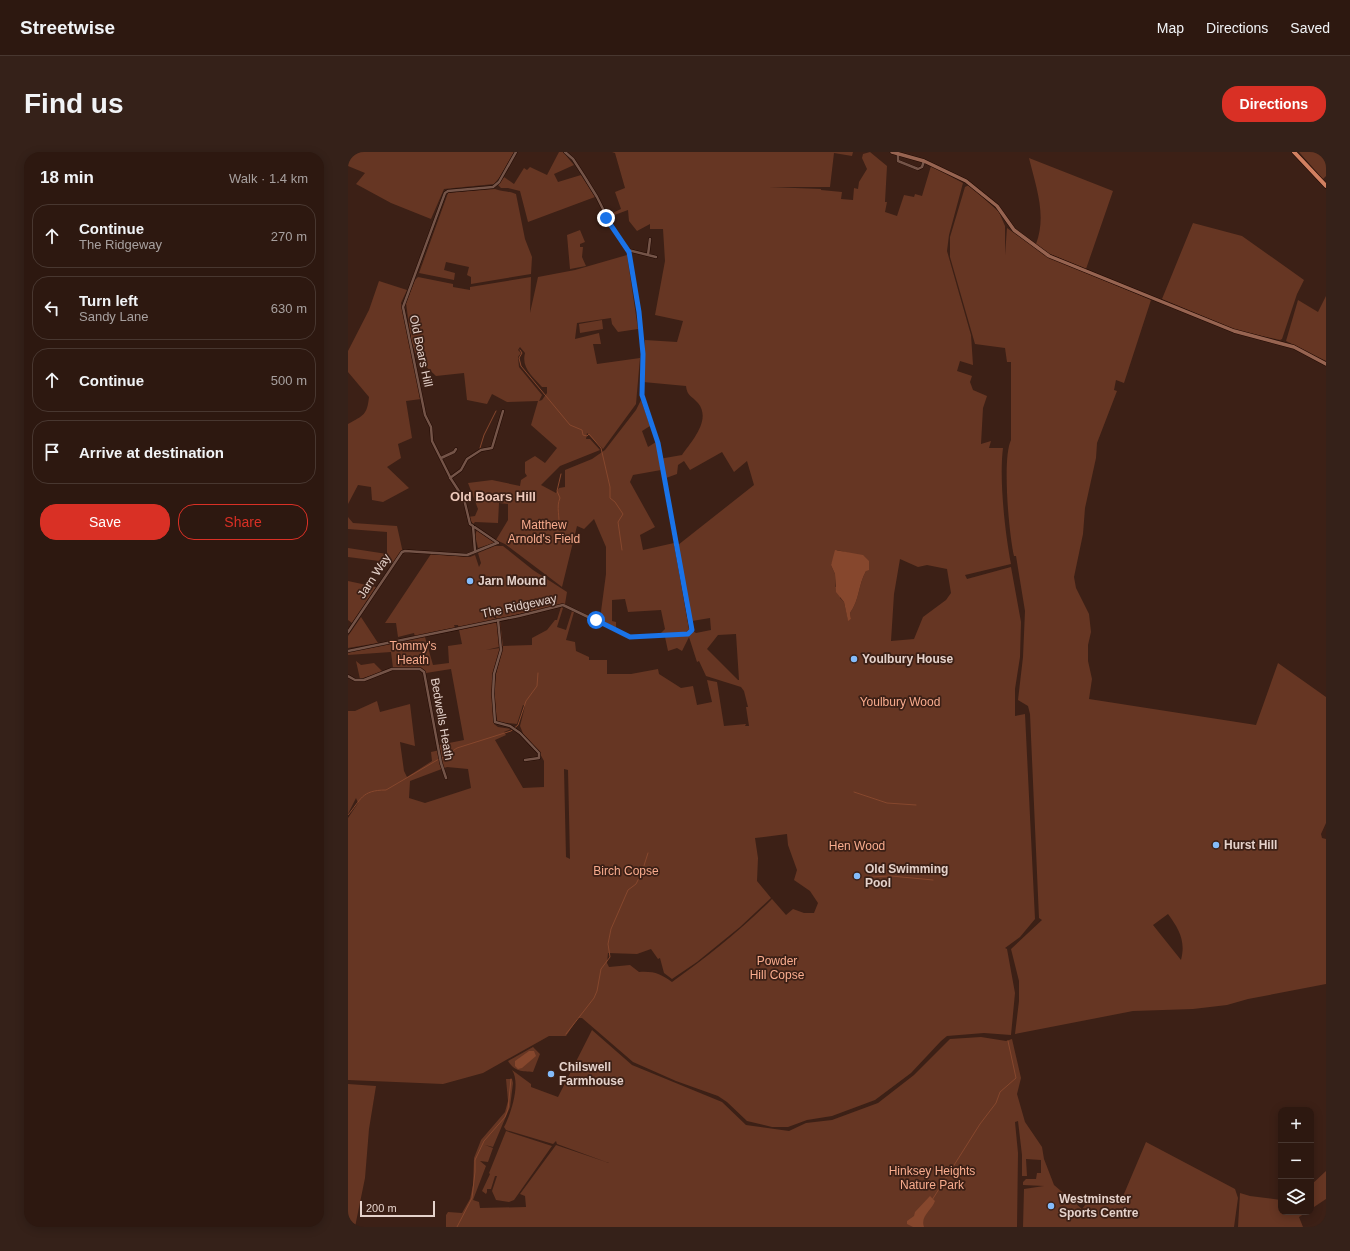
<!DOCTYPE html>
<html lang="en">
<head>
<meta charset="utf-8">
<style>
	:root { --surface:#2d1810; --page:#352119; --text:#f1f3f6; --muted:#a7a09f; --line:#483730; --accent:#d93025 }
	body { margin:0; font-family:Arial,sans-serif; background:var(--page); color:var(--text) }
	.controls { position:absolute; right:12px; bottom:12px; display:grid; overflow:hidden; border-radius:8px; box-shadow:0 2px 10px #0003 }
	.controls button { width:36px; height:36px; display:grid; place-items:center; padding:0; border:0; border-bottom:1px solid var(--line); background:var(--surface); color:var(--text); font:20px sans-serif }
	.scale { position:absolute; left:12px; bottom:10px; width:75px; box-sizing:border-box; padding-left:4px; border:2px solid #e5d2cb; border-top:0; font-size:11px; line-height:14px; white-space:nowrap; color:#e5d2cb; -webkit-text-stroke:3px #3c2016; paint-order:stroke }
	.stop { position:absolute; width:12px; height:12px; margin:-9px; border:3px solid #1a73e8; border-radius:50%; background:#fff }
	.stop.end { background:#1a73e8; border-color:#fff; box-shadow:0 1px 4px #0008 }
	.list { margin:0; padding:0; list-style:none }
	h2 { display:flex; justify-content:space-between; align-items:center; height:52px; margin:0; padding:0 16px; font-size:17px }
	h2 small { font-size:13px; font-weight:400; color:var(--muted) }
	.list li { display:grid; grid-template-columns:26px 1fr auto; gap:12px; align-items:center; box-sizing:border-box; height:64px; margin:0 8px 8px; padding:0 8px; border:1px solid var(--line); border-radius:16px }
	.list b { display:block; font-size:15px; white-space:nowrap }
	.list p { margin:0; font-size:13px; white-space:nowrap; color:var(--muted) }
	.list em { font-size:13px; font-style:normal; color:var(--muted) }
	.actions { display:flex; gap:8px; padding:12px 16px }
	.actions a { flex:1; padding:9px 0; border:1px solid var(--accent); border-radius:16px; text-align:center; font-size:14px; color:var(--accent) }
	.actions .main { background:var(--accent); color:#fff }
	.icon { flex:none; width:22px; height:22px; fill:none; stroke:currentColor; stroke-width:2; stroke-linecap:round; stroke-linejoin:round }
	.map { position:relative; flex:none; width:978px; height:1075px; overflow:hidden; border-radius:16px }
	header { display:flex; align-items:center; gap:24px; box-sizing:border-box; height:56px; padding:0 20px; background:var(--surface); border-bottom:1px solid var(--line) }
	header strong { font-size:19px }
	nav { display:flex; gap:22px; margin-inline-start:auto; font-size:14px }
	.intro { display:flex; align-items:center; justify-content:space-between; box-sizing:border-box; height:96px; padding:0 24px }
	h1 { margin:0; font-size:28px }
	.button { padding:10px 18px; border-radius:16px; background:var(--accent); color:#fff; font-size:14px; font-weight:700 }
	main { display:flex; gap:24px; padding:0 24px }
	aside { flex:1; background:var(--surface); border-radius:16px; box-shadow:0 2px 10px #0003 }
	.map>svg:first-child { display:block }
	.green { fill:#663623; fill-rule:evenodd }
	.water { fill:#86472d }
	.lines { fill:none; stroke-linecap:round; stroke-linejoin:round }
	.stream { stroke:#86472d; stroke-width:1 }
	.minor-casing { stroke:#210902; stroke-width:3.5 }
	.secondary-casing { stroke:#210902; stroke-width:4.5 }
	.trunk-casing { stroke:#210902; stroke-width:5 }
	.minor { stroke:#745448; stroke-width:2.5 }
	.secondary { stroke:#976451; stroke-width:3.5 }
	.trunk { stroke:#d18061; stroke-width:4 }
	.route { stroke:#1a73e8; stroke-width:5 }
	.poi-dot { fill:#84bcfb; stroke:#3c2016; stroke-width:1.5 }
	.labels { text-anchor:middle; stroke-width:3.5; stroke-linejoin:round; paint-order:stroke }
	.street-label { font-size:12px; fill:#e5d2cb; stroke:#3c2016 }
	.park-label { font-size:12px; fill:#f9ac8e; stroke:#3c2016 }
	.poi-label { font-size:12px; font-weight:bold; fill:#e5d2cb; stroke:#3c2016; text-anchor:start }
	.neighbourhood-label { font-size:13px; font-weight:bold; fill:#efcabc; stroke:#3c2016 }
</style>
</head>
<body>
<header>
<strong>Streetwise</strong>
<nav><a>Map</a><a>Directions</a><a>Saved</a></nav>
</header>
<div class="intro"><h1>Find us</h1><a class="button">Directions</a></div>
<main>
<aside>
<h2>18 min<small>Walk · 1.4 km</small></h2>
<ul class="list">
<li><svg class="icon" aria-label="ahead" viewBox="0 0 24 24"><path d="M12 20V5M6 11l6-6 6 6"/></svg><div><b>Continue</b><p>The Ridgeway</p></div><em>270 m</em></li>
<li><svg class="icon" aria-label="left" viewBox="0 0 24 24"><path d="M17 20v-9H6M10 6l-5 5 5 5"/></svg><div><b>Turn left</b><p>Sandy Lane</p></div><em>630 m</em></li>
<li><svg class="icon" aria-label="ahead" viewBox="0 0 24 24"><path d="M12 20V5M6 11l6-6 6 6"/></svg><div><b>Continue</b></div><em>500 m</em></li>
<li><svg class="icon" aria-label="arrive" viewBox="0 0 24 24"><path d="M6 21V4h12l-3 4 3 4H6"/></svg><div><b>Arrive at destination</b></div></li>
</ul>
<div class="actions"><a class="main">Save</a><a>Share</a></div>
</aside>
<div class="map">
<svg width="978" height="1075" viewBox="0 0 978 1075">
	<rect width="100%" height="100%" fill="#3c2016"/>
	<path class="green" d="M 0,0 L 166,0 L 151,26 L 146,32 L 96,37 L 83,67 L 43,51 L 8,32 L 17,21 L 0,14 Z
		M 211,0 L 215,0 L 226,13 L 206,22 L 210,30 L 233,23 L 247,45 L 180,70 L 172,39 L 160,36 L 153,36 L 150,33 L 156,25 L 166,32 L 176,16 L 179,18 L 182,15 L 199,23 Z
		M 264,0 L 505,0 L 504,4 L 486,1 L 482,35 L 421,35 L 473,37 L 473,38 L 494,40 L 493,47 L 505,48 L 506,36 L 510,37 L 511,30 L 519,17 L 514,6 L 515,2 L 522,0 L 539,14 L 537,50 L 539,50 L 537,60 L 549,64 L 556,43 L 566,45 L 567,42 L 574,44 L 583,14 L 615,31 L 601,83 L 599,99 L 623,183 L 625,213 L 612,209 L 609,219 L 624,224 L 622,230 L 625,238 L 639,244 L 635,256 L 633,292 L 643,289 L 641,296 L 655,296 C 651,327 657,381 663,412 L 617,423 L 619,427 L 663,415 L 673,470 L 672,505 L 667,537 L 667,564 L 677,562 L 687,767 L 672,785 L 657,796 L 659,797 L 667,841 L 663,883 L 636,881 L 599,884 L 593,889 L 563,921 L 527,948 L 484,964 L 459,968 L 440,975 L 424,975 L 399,969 L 379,950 L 370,944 L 328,929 L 285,910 L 234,866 L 230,866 L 218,884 L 201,884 L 135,921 L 95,932 L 0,928 L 0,666 L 10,651 L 8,646 L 0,662 L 0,559 L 7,559 L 29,549 L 32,560 L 62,552 L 67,594 L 52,590 L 56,619 L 59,625 L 84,609 L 83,600 L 92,598 L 91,593 L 116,588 L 103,517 L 78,521 L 74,517 L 45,516 L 43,500 L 0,503 L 0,500 L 67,485 L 66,481 L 50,485 L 48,471 L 37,471 L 83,402 L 122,405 L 127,403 L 131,415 L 133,411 L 130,401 L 147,394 L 155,394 L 185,418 L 219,440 L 217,452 L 149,467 L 141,453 L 143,464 L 152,469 L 155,494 L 184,493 L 184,486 L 199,478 L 207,468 L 209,468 L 213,455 L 215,456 L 209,475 L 218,478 L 224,459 L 226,460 L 218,488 L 227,490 L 228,499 L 241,505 L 241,508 L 259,508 L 259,522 L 283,522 L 310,517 L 311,522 L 333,536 L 345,534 L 349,553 L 364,550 L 359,528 L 369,530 L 376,574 L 398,572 L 397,574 L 401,574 L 398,555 L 400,555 L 396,539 L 393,535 L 358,524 L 351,509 L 349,510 L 341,485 L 334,499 L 329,496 L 320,499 L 317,485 L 313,481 L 317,477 L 313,458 L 280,460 L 277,447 L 264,448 L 264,469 L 268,470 L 268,476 L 252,467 L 258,422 L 258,395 L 246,367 L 236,377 L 229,374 L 214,435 L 157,392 L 148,388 L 160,368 L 160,352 L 151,351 L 150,371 L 127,370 L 125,372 L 120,365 L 127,364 L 130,357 L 120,331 L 144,328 L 172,334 L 173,328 L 179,324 L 177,321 L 177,310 L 187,304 L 197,311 L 209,296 L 183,273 L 190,249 L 159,250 L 144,242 L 139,252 L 119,248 L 116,221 L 88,224 L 69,206 L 63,188 L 58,151 L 67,128 L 70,125 L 105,132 L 105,135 L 122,138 L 122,135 L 183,125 L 182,161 L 190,125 L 227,118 L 279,103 L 290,177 L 270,180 L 264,172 L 263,166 L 229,171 L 227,187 L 251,181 L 253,192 L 245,192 L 249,212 L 292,206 L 288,252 L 255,297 L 239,281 L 238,287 L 242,287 L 252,298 L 212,314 L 193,333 L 208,341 L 211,336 L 217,335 L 217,318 L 244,307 L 257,298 L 288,258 L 293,248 L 302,274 L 294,279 L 300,295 L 308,290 L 311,307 L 334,303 C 343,290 364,268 350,251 C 344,244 339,244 338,234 L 295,230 L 297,188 L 329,190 L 335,169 L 307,163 L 317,109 L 315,77 L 302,77 L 302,72 L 289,79 L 281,69 L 280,58 L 261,65 L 260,63 L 273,57 L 267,40 L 277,36 L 267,1 ZM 172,195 L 177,201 C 173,216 185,225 194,235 L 199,235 L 199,241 L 194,248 L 191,249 L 194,243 L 171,215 L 170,205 L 173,201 L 170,198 ZM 374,300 L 386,320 L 399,309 L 406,333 L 330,393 L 327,395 L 326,391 L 295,398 L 292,383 L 307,375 L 282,330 L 285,323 L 313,318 L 318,326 L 329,322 L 330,313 L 336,309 L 342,318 ZM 489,398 L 512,404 L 518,419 C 510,433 512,447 502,461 L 503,467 L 500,468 L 496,450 L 492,446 L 493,440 L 497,439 L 499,428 L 495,426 L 490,434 L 487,435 L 487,422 L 483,413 ZM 552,407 L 570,415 L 579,413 L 599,417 L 603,441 L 598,448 L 575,465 L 566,487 L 543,489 L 546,442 ZM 362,466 L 363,478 L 348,481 L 345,479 L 344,469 ZM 106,473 L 110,473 L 114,492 L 100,494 L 101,511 L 85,513 L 77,485 L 108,478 ZM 388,482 L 391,528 L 390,528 L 359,497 L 370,483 ZM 155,494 L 148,522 L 146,540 L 149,570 L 169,572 L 175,553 L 177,554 L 172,574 L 176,584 L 190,598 L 196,609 L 196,635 L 175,636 L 147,588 L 158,583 L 156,580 L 163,577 L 150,575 L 146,572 L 145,532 L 152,496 L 138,498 ZM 99,615 L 120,617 L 123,636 L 77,651 L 61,646 L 62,629 ZM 216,617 L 220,618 L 222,707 L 218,705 ZM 439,682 L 440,693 L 449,718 L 446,728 L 462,739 L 470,751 L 466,761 L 456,761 L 445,757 L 438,763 L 424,747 C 393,778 359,805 324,830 C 313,822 306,819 291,820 L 282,813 L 261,815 L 259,811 L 260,801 L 289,802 L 303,797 L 310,807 L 312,806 L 316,821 L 324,827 L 349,810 L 392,775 L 423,746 L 409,729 L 410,706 L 407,686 Z
		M 951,0 L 978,0 L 978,24 L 975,27 Z
		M 681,6 L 765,39 L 738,117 L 702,102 L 688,92 C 699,63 688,35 681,6 Z
		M 621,33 L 651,60 L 657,74 L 657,103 L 659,76 L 700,105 L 803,148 L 776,231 L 768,228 L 766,238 L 769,239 L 749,291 L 748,306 L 737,356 L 735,382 L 726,425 L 728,436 L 741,462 L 743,480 L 740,493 L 740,509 L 744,527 L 741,547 L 908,573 L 930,511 L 978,545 L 978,671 L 973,682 L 974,686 L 978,687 L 978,832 L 900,847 L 879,853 L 845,857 L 785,859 L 667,882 L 671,849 L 671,829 L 663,797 L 694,768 L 691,766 L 682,562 L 680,554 L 670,548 L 675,505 L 677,459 L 668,404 L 666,404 C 661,383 654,306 663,288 L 663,210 L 659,210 L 657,196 L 627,192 L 602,105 L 602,85 L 617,35 ZM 820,762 C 831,777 838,789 833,808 L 805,773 Z
		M 147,37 C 155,40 161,39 168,42 L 177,87 L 184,105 L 183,122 L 123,132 L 123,125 L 119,123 L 121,115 L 98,110 L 96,118 L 107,121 L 106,128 L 71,121 L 100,41 Z
		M 845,71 L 894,84 L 956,128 L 949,142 L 934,187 L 932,188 L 888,178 L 814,147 Z
		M 232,78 L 237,90 L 232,92 L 232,95 L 235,95 L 234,105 L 238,114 L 222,117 L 219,83 Z
		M 31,129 L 59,138 L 53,151 L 73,247 L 58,249 L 64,286 L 50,292 L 53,306 L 39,315 L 61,336 L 35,350 L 24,348 L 23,335 L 10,333 L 0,352 L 0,272 C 16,263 19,263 21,245 L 0,220 L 0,199 L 21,158 Z
		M 978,144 L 978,209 L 938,189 L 950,148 L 970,160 Z
		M 254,168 L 255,177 L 232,181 L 231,172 Z
		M 0,365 L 5,371 L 49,374 L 55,401 L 47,411 L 0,405 L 0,396 L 39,402 L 39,380 L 0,377 Z
		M 129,378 L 146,390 L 146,391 L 130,396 L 127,383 Z
		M 0,429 L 28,435 L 4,471 L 0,468 Z
		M 13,465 L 30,491 L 0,496 L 0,484 Z
		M 8,509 L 13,513 L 26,511 L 35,520 L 12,527 Z
		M 244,878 L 284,913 L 374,950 L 398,973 L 441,979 L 458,971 L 484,968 L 530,951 L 566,923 L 602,887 L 633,885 L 658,889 L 664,887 L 673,926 L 669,942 L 677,970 L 694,995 L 696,1007 L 706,1033 L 734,1057 L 741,1048 L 755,1046 L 773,1049 L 798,990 L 887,1037 L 890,1046 L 886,1075 L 675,1075 L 676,1037 L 696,1034 L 675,1033 L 675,1030 L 678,1027 L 688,1027 L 689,1021 L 693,1021 L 693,1008 L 678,1007 L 679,1024 L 674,1024 L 674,1003 L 670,969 L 667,970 L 670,1001 L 669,1075 L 98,1075 L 98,1063 L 100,1060 L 114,1061 L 122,1047 L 125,1033 L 126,1006 L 133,988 L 157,960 L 160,949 L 158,927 L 164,927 L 165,931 L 162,955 L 145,995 L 137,993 L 145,996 L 140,1010 L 132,1009 L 138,1014 L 125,1048 L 131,1050 L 132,1056 L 178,1055 L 177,1044 L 172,1042 L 208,993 L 261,1011 L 209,992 L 208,989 L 205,992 L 158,978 L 156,975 C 163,962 173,931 164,918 L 183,932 L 183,935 L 210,945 Z
		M 185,895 L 192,902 L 185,920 C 174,919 167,920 160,909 Z
		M 0,932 L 28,934 L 21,977 L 17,1026 L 7,1075 L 0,1075 Z
		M 158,979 L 204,994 L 166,1048 L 161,1050 L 148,1048 L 144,1039 L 149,1024 L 147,1024 L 143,1037 L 139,1037 L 139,1040 L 138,1042 L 134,1039 L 142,1022 L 141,1021 Z
		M 978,1019 L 978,1047 L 963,1057 L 963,1033 Z
		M 892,1041 L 902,1044 L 933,1048 L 933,1060 L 959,1060 L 951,1065 L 955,1075 L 890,1075 Z"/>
	<path class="water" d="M 487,398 L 515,403 L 521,409 L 521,418 L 518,419 C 510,433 512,447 502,461 L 503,467 L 500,469 L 496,450 L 488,440 L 487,422 L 483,413 Z
		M 181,899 L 186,899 L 188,904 L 174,916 L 170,917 L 167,914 L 167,909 Z
		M 582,1044 L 587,1049 C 584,1058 572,1064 576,1075 L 565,1075 L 559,1072 L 559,1069 L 566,1064 L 567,1060 Z"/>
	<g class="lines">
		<path class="stream" d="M 172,198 L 174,201 L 171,206 L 173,214 L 222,273 L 234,278 L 235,283 L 239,284 L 241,282 L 253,296 L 262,335 L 262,346 L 267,350 L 275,362 L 270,370 L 274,398
			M 132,296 L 136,283 L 148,259
			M 211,375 C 212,365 208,355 212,346 L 209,339 L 213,322
			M 94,606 L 109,596 L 163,579 L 170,573 L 178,549 L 189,534 L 190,521
			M 506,640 L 539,651 L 568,653
			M 0,663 C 13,648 13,638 38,638 L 91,607
			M 522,725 L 543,724 L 585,728
			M 218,882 L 246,846 L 249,839 L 253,817 L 262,805 L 260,792 L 263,777 L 280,738 L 288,732 L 294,720 L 300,701
			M 579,1056 L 632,972 L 648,951 L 652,940 L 668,926 L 660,889
			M 109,1075 L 124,1046 L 127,1020 L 127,1008 L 136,989 L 157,965 L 160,957 L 163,927"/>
		<defs>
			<path id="minor" d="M 550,2 L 550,9 L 570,17 L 574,15 L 576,9
				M 280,98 L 308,105
				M 300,103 L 302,87
				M 93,306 L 106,300 L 108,297
				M 102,326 L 113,318 L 119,307 L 133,298 L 144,296 L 155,259
				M 125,374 L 127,399
				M 150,391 L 122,372 L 116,347 L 103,327 L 84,289 L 83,275 L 77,263 L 55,155 L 97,41 L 100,39 L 145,35 L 151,30 L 168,0
				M 150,468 L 153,498 L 146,522 L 145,542 L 147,570 L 162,574 L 172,581 L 191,601 L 191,606 L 177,608
				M 0,480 L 54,400 L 57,399 L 119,403 L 149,391
				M 0,499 L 171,464 L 215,453 L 282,485 L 339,482 L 343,478 L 310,291 L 294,243 L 295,202 L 291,160 L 281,100 L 266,79 L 249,45 L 236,24 L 225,7 L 217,0
				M 0,524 L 7,528 L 16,528 L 44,517 L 72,517 L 76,520 L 93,611 L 98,626"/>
			<path id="secondary" d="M 544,0 L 576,9 L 618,29 L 649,54 L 666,78 L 701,104 L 886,179 L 946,195 L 978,212"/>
			<path id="trunk" d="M 946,0 L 978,34"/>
		</defs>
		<use href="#minor" class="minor-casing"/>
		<use href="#secondary" class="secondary-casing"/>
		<use href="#trunk" class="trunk-casing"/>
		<use href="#minor" class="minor"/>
		<use href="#secondary" class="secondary"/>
		<use href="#trunk" class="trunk"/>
	</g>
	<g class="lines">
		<path class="route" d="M 248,468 L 282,485 L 340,482 L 344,478 L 310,291 L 294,243 L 295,202 L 291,160 L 281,100 L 258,66"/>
	</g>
	<g class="poi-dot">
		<circle cx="122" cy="429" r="4"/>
		<circle cx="506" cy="507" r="4"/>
		<circle cx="868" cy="693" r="4"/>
		<circle cx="509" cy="724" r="4"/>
		<circle cx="203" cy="922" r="4"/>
		<circle cx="703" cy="1054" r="4"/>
	</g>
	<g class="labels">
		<g class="street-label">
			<text transform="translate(73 199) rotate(78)" y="4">Old Boars Hill</text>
			<text transform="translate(26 424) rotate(-57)" y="4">Jarn Way</text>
			<text transform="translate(171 454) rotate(-12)" y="4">The Ridgeway</text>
			<text transform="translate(94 567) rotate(80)" y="4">Bedwells Heath</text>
		</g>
		<g class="park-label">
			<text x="196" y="377">Matthew<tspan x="196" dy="14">Arnold's Field</tspan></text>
			<text x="65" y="498">Tommy's<tspan x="65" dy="14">Heath</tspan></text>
			<text x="552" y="554">Youlbury Wood</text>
			<text x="509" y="698">Hen Wood</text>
			<text x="278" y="723">Birch Copse</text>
			<text x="429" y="813">Powder<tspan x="429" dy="14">Hill Copse</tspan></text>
			<text x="584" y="1023">Hinksey Heights<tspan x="584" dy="14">Nature Park</tspan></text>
		</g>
		<g class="poi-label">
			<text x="130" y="433">Jarn Mound</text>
			<text x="514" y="511">Youlbury House</text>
			<text x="876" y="697">Hurst Hill</text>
			<text x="517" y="721">Old Swimming<tspan x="517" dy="14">Pool</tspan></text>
			<text x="211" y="919">Chilswell<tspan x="211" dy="14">Farmhouse</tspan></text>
			<text x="711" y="1051">Westminster<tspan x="711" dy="14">Sports Centre</tspan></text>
		</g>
		<g class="neighbourhood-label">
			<text x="145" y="349">Old Boars Hill</text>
		</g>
	</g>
</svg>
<div class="controls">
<button>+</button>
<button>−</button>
<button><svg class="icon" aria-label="layers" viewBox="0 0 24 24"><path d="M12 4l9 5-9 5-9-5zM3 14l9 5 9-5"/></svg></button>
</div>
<div class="scale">200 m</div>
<div class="stop" style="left:248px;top:468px"></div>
<div class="stop end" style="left:258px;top:66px"></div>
</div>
</main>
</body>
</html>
